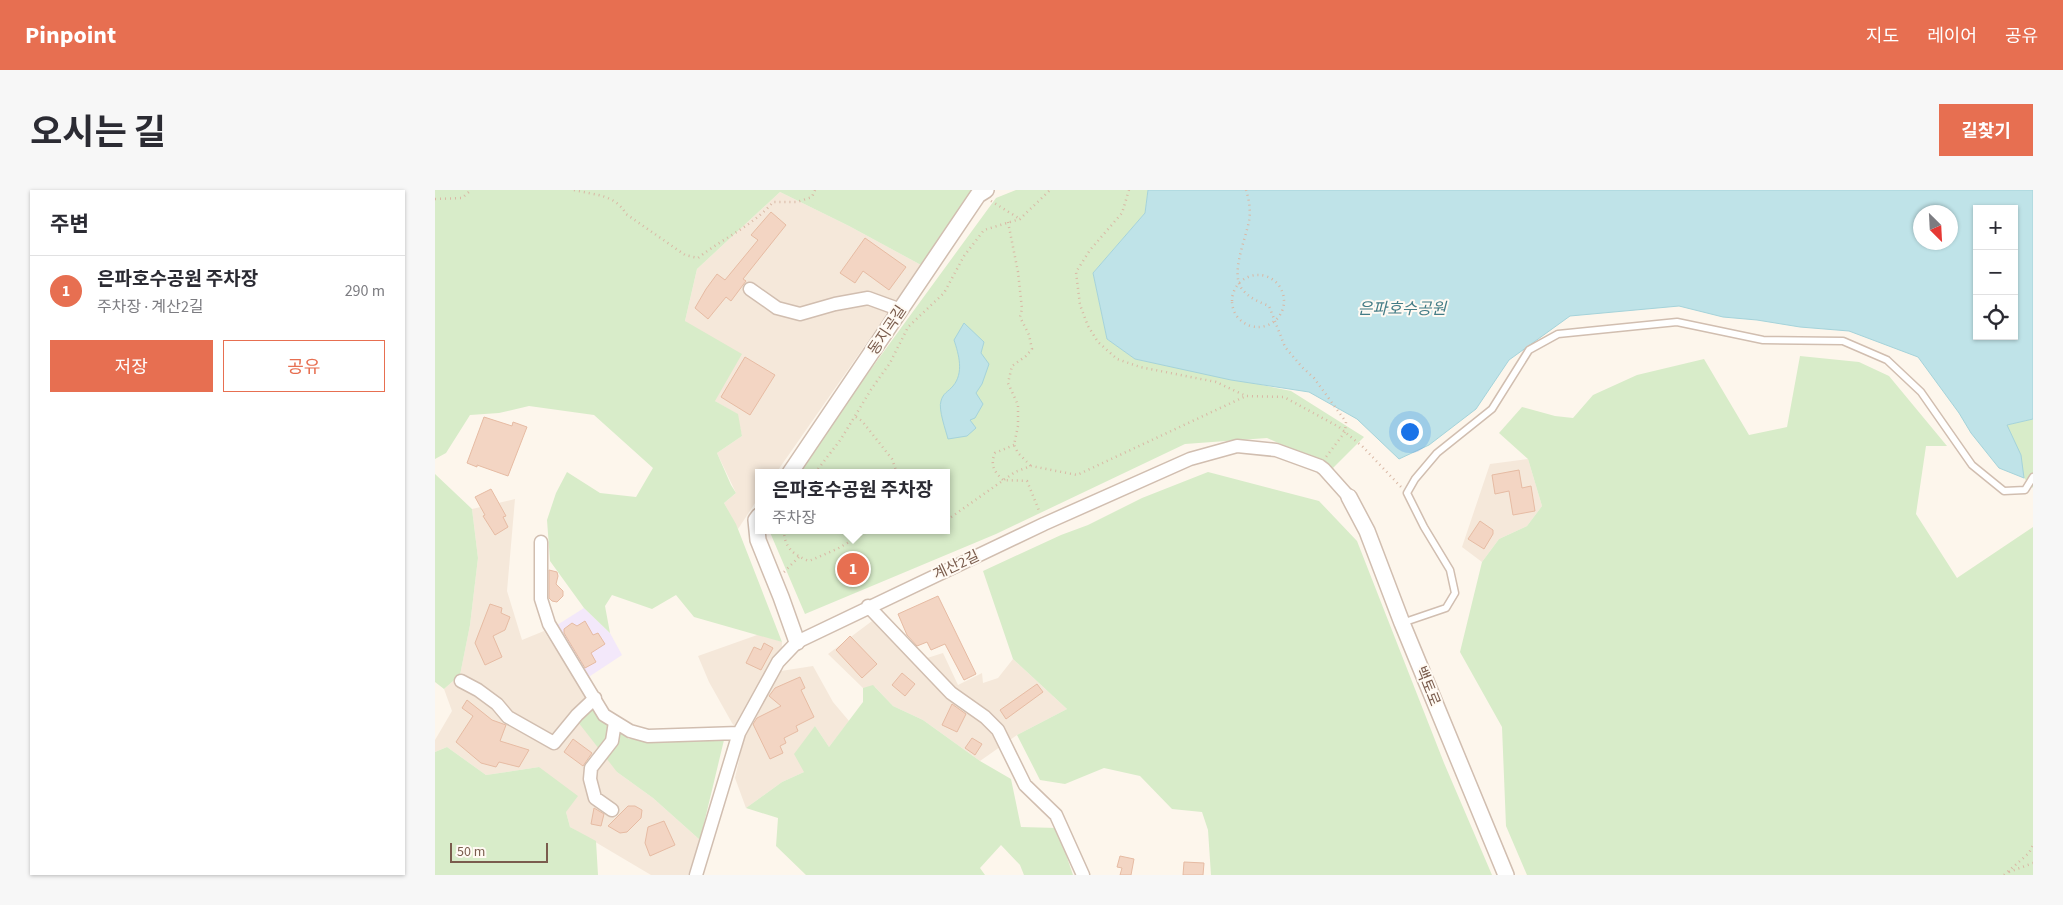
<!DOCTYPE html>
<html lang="ko">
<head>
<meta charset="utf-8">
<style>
	:root { --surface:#fff; --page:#f7f7f7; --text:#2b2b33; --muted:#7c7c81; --line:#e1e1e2; --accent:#e76f51 }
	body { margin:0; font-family:"Source Sans 3","Noto Sans KR",sans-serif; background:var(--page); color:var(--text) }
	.controls { position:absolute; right:15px; top:15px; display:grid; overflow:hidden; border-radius:0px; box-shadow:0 1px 4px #0004 }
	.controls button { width:45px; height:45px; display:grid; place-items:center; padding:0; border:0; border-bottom:1px solid var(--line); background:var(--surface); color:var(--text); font:25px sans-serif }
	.compass { position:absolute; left:1478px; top:15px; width:45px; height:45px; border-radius:50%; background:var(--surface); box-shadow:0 1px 4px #0004; rotate:156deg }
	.scale { position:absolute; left:15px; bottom:12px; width:98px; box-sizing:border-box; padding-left:5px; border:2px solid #7a5c4d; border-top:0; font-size:14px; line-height:18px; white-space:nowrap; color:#7a5c4d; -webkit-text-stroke:4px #fffaf3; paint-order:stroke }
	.you { position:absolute; left:974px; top:241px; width:18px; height:18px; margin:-12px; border:4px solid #fff; border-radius:50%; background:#1a73e8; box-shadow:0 0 0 8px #1a73e833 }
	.badge { display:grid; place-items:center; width:32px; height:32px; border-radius:50%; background:var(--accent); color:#fff; font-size:16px; font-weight:700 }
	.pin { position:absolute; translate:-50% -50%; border:2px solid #fff; box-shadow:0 1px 5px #0006 }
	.popup { position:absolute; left:320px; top:279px; width:195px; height:65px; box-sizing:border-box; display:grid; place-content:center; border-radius:0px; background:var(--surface); filter:drop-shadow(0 1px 4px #0005); font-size:16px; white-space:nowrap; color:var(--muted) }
	.popup b { font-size:19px; color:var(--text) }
	.popup::after { content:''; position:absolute; left:50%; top:100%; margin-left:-10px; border:10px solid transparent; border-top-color:var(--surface) }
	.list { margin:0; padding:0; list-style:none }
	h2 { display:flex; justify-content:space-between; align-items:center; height:65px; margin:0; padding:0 20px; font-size:21px }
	h2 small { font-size:16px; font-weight:400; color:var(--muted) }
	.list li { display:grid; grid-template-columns:32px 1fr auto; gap:15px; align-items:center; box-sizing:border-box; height:70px; padding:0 20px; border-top:1px solid var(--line) }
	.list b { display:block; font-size:19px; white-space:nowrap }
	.list p { margin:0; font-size:16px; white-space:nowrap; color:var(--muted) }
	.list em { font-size:16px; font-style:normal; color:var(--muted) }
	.actions { display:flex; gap:10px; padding:15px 20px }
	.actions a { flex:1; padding:11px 0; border:1px solid var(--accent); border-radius:0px; text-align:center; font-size:18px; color:var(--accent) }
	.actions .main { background:var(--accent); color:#fff }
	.icon { flex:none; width:28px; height:28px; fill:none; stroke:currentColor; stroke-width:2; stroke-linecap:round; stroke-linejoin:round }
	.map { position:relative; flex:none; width:1598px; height:685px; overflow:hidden; border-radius:0px }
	header { display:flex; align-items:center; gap:30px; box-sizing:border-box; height:70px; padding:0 25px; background:var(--accent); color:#fff }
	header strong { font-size:24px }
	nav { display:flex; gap:28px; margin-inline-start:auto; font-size:18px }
	.intro { display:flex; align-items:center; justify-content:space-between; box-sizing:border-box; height:120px; padding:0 30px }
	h1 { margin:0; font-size:35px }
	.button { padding:12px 22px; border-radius:0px; background:var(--accent); color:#fff; font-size:18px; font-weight:700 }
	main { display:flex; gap:30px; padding:0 30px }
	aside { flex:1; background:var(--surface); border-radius:0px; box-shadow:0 1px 4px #0004 }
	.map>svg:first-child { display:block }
	.residential { fill:#f5e8da }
	.education { fill:#f3e8fa }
	.green { fill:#d8ecc9 }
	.water { fill:#bfe3e8; stroke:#a5d3da; fill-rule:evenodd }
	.building { fill:#f3d5c3; stroke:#e6bba3 }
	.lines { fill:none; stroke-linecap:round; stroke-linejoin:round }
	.service-casing { stroke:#d1beb0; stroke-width:9 }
	.minor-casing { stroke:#d1beb0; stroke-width:15 }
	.tertiary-casing { stroke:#d1beb0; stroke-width:18 }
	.path { stroke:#d9b8a5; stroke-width:2.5; stroke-dasharray:1 4; stroke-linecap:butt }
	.service { stroke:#fff; stroke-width:6 }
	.minor { stroke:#fff; stroke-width:12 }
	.tertiary { stroke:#fff; stroke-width:15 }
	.labels { text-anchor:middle; stroke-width:4; stroke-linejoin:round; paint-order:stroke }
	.street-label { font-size:15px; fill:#7a5c4d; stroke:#fffaf3 }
	.water-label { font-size:16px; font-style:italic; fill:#437c86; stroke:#fffaf3 }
</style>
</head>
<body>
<header>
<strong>Pinpoint</strong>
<nav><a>지도</a><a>레이어</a><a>공유</a></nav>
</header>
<div class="intro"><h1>오시는 길</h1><a class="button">길찾기</a></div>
<main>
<aside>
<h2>주변<small></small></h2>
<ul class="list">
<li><span class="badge">1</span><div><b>은파호수공원 주차장</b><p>주차장 · 계산2길</p></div><em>290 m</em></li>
</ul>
<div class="actions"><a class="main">저장</a><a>공유</a></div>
</aside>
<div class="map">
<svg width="1598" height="685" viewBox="0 0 1598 685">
	<rect width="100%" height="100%" fill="#fdf6ec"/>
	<path class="residential" d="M 345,2 L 414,36 L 486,75 L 341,283 L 324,283 L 324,307 L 303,339 L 289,313 L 301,303 L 282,263 L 307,246 L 302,224 L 280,211 L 250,131 L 262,79 Z
		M 1093,269 L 1107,316 L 1092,336 L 1064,349 L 1047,372 L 1027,357 L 1055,274 Z
		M 80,309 L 72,401 L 87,450 L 109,441 L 157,516 L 182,582 L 218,608 L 265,650 L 253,685 L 216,685 L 135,637 L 131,622 L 104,577 L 51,585 L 12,557 L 0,562 L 0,550 L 17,521 L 9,499 L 25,485 L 35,435 L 43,368 L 37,319 Z
		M 437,431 L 465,460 L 489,469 L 508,463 L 523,495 L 547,483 L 548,493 L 563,488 L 578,469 L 632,519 L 582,545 L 545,571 L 488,530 L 458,516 L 440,497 L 428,498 L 393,464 Z
		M 325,444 L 347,452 L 346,481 L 378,476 L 398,512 L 414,531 L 394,557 L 380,536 L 369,582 L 347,592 L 311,618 L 300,588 L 309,548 L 297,533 L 274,492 L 263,466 Z"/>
	<path class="education" d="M 149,418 L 175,443 L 187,465 L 143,494 L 122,459 L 119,437 Z"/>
	<path class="green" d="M 0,0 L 539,0 L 486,75 L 414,36 L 345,2 L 262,79 L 250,131 L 307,164 L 280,211 L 303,224 L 307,246 L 282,263 L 296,295 L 301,303 L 289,313 L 301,334 L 347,452 L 259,427 L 241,405 L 217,419 L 177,405 L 170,416 L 175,443 L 149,418 L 115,371 L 112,330 L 121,303 L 132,282 L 165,303 L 201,307 L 218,278 L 159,225 L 94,216 L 64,223 L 35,225 L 11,263 L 0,269 Z
		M 581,0 L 713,0 L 710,23 L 658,83 L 672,149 L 700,169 L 856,201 L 929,247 L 898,278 L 832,248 L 750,254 L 561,344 L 370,424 L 334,340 L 512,340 L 512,283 L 360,283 L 561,8 Z
		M 1365,166 L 1424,172 L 1454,186 L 1512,256 L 1491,256 L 1481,324 L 1522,388 L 1598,337 L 1598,685 L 1092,685 L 1071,636 L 1067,537 L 1025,462 L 1047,372 L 1064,349 L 1092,336 L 1107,316 L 1093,269 L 1064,243 L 1087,217 L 1120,226 L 1138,228 L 1158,205 L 1202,185 L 1269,169 L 1314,245 L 1352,237 Z
		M 1598,229 L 1598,298 L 1589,288 L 1572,235 Z
		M 773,282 L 884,311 L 922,351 L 1009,573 L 1057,685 L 776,685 L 773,640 L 767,622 L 737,619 L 705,586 L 669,578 L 630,594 L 605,590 L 582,545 L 632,519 L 578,469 L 548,381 L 626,345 L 653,335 L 707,308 Z
		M 0,284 L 37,319 L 43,368 L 35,435 L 25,485 L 9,499 L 0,492 Z
		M 438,495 L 458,516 L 488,530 L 545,571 L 576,589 L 586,637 L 622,638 L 638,685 L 589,685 L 585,675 L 566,655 L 545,678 L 550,685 L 371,685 L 341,656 L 343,628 L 311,618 L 347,592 L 369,582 L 359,564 L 380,536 L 394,557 L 428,512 L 428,498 Z
		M 157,516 L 169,531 L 194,549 L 289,550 L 265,650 L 218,608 L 182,582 L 143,532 Z
		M 12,557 L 51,585 L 104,577 L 143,606 L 131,622 L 135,637 L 161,651 L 163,685 L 0,685 L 0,562 Z"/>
	<path class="water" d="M 713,0 L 1598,0 L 1598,229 L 1572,235 L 1586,265 L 1589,288 L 1564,278 L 1536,243 L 1524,223 L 1483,167 L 1414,141 L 1365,137 L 1322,130 L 1288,127 L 1244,116 L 1135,126 L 1074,170 L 1041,219 L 994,255 L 964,269 L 922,229 L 874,202 L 796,190 L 700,169 L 672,149 L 658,83 L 710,23 ZM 1542,19 L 1579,19 L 1579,146 L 1542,146 ZM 1486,22 L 1516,22 L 1516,52 L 1486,52 Z
		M 529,133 L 549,152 L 546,163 L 554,174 L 547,194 L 541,203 L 548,214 L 540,228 L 535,230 L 541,238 L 532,246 L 513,249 C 511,241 503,219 506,211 C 508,203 513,202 518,196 C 529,183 524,165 519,150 Z"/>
	<path class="building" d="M 336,22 L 351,35 L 308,89 L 311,91 L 296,111 L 291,107 L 273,129 L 260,118 L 271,99 L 282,84 L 290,90 L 323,50 L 316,45 Z
		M 430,48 L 471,77 L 454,100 L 428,81 L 420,93 L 405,83 Z
		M 310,167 L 340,185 L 315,225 L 286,207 Z
		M 49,227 L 77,236 L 78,232 L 92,237 L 73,286 L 42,275 L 42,277 L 32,273 Z
		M 1084,280 L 1087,298 L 1096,296 L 1100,321 L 1078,325 L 1074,301 L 1060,304 L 1057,285 Z
		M 56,299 L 71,326 L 68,327 L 73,337 L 60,345 L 48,326 L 50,325 L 40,307 Z
		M 1045,331 L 1058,340 L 1058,344 L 1049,359 L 1033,349 Z
		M 114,380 L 122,382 L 123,386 L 121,394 L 128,401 L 128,406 L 122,412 L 117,411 L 114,408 Z
		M 503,406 L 541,484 L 529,490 L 510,454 L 496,460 L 492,452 L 482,456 L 472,445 L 463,424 Z
		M 55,414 L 67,418 L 66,423 L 75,427 L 70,440 L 58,446 L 67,467 L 50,475 L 40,453 Z
		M 150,431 L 158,445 L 163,443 L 170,454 L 156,463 L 161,472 L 150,478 L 129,443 L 129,439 L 137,433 L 142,436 Z
		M 415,446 L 442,474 L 427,488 L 401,460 Z
		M 329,453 L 338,458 L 326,480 L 311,473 L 319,457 L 326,460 Z
		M 467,483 L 480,494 L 470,506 L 457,495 Z
		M 365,487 L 370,498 L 366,500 L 379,527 L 361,536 L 363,541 L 349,548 L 351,553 L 345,556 L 348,563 L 335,569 L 318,534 L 322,528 L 346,516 L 334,506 L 340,498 Z
		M 602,494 L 608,502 L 571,529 L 565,520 Z
		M 32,510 L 57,530 L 71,535 L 65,551 L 94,560 L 84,577 L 64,572 L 61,577 L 46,573 L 21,552 L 38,526 L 27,518 Z
		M 517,514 L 531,524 L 522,542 L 507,535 Z
		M 537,548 L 547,554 L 540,565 L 530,558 Z
		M 138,549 L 157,563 L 148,576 L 129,562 Z
		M 193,616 L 200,616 L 207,620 L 206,628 L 192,642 L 185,643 L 173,636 Z
		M 159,618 L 169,624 L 166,636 L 156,634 Z
		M 229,631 L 240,655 L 215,666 L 210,653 L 213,637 Z
		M 685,666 L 699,669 L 696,685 L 685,685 L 687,678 L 682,677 Z
		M 749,672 L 769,673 L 768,685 L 748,685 Z"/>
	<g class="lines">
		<defs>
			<path id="service" d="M 967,433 L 1011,418 L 1020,403 L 1015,380 L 989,337 L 972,303 L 980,289 L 1002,263 L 1057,219 L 1094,160 L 1123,144 L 1242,132 L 1328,150 L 1408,151 L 1452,170 L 1486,202 L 1537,275 L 1569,301 L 1590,300 L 1598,287"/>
			<path id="minor" d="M 315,99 L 342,118 L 365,124 L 400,114 L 433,108 L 466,120
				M 106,352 L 106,409 L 114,434 L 169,525 L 195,541 L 213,546 L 304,543
				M 433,416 L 516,503 L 550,527 L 563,540 L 590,595 L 621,625 L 648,685
				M 26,491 L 43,500 L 62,514 L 73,527 L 119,553 L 142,525 L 160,508
				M 177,620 L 160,608 L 155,589 L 156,578 L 177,551 L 180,532
				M 261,685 L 304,543 L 343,472 L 362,452 L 609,334 L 755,269 L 802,256 L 841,260 L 885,276 L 889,279 L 914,307"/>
			<path id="tertiary" d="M 355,283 L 543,5 L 551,0
				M 914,307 L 932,341 L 967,433 L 1071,685
				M 324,326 L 321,330 L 323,350 L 346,407 L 362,452"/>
		</defs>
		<use href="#service" class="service-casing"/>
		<use href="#minor" class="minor-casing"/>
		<use href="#tertiary" class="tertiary-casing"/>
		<path class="path" d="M 139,0 C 159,5 180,4 191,24 L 250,65 L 263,68 C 288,48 318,36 338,12 L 362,12 L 377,7 L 380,0
			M 694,0 L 687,23 L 655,60 L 641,82 L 645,115 L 653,136 L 663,152 L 682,169 L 705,177 L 781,192 L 811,206 L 849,207 L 904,237 L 928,257 L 966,297
			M 811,0 C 814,9 816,21 814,31 C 811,48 795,84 807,99 C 814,108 824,112 834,116 L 850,157 L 867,177 L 879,188 L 911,232 L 910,242 L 891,267
			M 0,9 L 27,8 L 36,0
			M 556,11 L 585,29
			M 573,32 L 583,82 L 587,119 L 585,127 L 594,145 L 597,159 L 591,166 L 577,176 L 573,193 L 583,215 L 583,236 L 579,255 L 583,263 L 596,276
			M797 111a26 26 0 1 1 52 0a26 26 0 1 1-52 0Z
			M 421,227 L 427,231 L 457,269 L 462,283
			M 579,255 L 560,263 C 555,274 559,282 568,290 L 592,291 L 605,323
			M 380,283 L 406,249 L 437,198 L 455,173 L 473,137 L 509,103 L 529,66 L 549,40 L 585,29 L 615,0
			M 512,330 L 580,282 L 596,276 L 642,285 L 811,206
			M 349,340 C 349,357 358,365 374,371 L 402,359 L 435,340
			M 349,382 L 364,367
			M 1574,682 L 1598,673
			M 1569,685 L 1594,663 L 1598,655"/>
		<use href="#service" class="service"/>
		<use href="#minor" class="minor"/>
		<use href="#tertiary" class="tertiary"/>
	</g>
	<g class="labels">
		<g class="street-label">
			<text transform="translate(452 140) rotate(-56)" y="5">동지곡길</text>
			<text transform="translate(521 375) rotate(-25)" y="5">계산2길</text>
			<text transform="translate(993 496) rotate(68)" y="5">백토로</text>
		</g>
		<g class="water-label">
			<text x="967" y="124">은파호수공원</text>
		</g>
	</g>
</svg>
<div class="controls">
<button>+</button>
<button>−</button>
<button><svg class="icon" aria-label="locate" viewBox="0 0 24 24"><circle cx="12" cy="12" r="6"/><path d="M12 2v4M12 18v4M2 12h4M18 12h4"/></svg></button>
</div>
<svg class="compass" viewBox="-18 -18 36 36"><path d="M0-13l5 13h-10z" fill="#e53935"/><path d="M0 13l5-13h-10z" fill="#7c7c81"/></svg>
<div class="scale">50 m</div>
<div class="you"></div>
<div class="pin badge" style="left:418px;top:379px">1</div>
<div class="popup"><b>은파호수공원 주차장</b>주차장</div>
</div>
</main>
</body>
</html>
